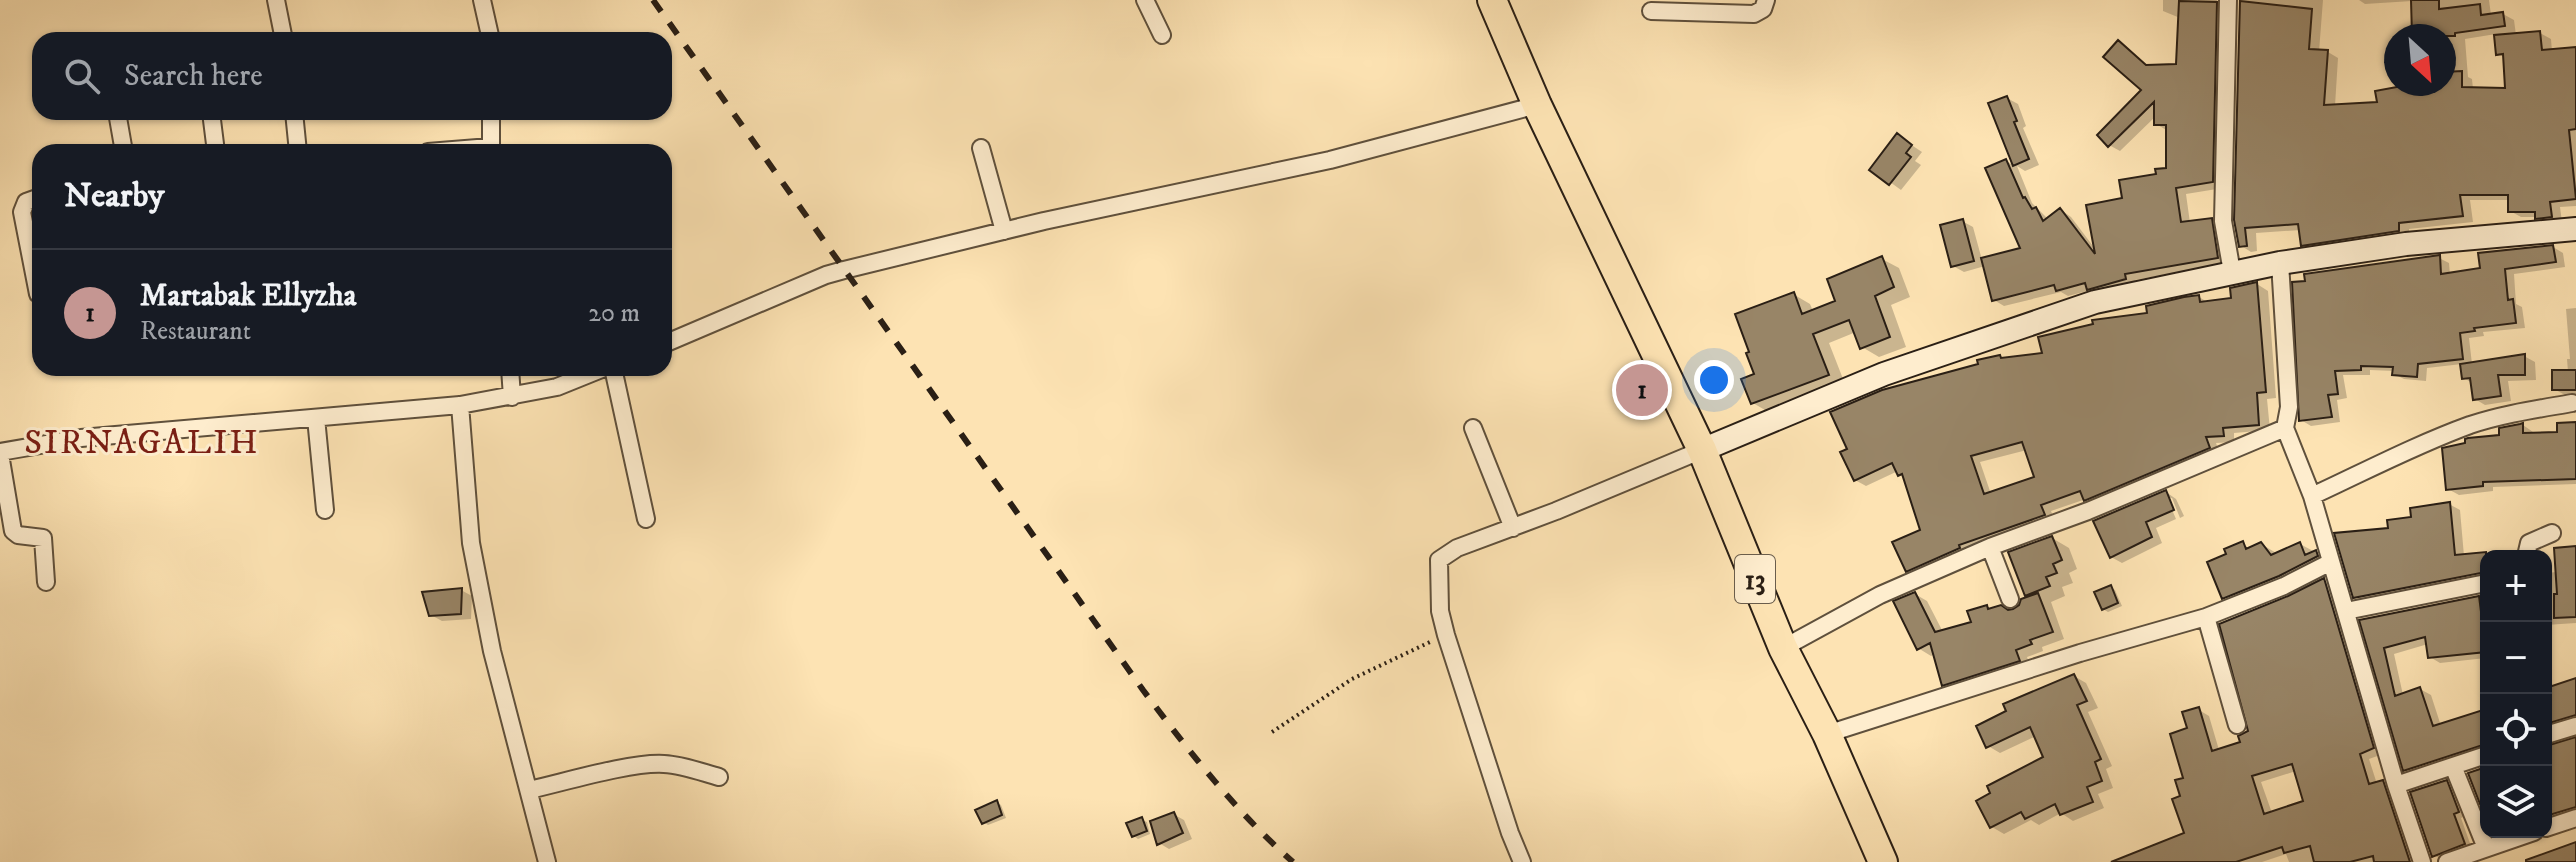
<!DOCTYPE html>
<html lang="en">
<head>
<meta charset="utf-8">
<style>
	:root { --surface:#171b24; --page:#242831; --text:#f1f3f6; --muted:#9ea1a6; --line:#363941; --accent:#c59692 }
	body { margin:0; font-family:"IM FELL DW Pica",serif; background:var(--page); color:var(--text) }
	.controls { position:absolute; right:24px; bottom:24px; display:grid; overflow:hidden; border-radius:16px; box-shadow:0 2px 6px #0004 }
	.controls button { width:72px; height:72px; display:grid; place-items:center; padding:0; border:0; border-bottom:2px solid var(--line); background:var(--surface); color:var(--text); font:40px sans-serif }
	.compass { position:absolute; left:2384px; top:24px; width:72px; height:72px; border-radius:50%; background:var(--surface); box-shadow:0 2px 6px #0004; rotate:154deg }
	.you { position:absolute; left:1714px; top:380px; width:28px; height:28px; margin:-20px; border:6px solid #fff; border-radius:50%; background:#1a73e8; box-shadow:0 0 0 12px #1a73e833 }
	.badge { display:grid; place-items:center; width:52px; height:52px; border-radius:50%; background:var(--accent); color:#111; font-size:26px; font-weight:700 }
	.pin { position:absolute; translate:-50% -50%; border:4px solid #fff; box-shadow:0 2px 8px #0006 }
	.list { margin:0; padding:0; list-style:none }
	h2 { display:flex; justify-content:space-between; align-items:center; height:104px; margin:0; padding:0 32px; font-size:34px }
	h2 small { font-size:26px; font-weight:400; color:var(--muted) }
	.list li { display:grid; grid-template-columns:52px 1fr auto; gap:24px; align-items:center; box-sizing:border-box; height:128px; padding:0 32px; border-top:2px solid var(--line) }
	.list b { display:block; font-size:30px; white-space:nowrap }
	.list p { margin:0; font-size:26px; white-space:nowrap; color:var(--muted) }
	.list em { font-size:26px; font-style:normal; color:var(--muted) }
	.icon { flex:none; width:44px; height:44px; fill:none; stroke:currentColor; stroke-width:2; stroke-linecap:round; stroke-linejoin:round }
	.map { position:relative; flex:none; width:2576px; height:862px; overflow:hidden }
	.search { position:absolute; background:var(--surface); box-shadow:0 2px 6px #0004; left:32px; top:32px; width:640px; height:88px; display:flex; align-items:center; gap:20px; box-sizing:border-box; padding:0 28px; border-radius:24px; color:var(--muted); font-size:30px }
	.panel { position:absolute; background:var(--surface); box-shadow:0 2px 6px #0004; left:32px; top:144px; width:640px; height:232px; border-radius:24px }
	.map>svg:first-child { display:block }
	.shadow { fill:#0003; fill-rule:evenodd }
	.building { fill:#988567; stroke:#2a1f15; stroke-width:2; fill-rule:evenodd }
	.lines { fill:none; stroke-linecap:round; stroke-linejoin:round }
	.street-casing { stroke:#5f503c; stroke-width:20 }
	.secondary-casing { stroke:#2a1f15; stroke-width:26 }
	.highway-casing { stroke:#2a1f15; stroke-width:32 }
	.path { stroke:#2a1f15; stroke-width:4; stroke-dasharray:2 4; stroke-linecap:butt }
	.street { stroke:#feedce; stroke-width:16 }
	.secondary { stroke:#feedce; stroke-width:22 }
	.highway { stroke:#fde3b3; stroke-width:28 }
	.rail { stroke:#2a1f15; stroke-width:6; stroke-dasharray:14 14; stroke-linecap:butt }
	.labels { text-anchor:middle; stroke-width:6; stroke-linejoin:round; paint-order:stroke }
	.shield { fill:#feedce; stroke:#6a5d4c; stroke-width:2 }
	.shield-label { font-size:28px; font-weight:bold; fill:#2a1f15 }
	.quarter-label { font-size:34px; letter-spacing:2px; fill:#7a1f14; stroke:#feedce }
</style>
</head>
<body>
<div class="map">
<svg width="2576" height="862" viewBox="0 0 2576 862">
	<rect width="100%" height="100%" fill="#fde3b3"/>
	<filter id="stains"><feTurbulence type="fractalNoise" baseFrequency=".0025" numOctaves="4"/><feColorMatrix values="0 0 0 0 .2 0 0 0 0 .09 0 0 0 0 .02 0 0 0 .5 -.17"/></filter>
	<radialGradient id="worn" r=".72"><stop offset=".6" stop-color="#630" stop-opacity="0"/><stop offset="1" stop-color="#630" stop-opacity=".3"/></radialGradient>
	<path class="shadow" d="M 2163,0 L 2217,0 L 2216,4 L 2227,10 L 2223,188 L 2186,194 L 2190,223 L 2212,220 L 2223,227 L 2228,263 L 2135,280 L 2136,285 L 2099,295 L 2091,290 L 2068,296 L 2061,292 L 2004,306 L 1994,300 L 1985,266 L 1964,272 L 1953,266 L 1962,221 L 1973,227 L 1982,260 L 2023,249 L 2006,161 L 2015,166 L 1991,104 L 2007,98 L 2018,104 L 2026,126 L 2023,128 L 2039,165 L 2025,171 L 2017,166 L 2032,203 L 2048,219 L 2061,210 L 2071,217 L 2096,250 L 2124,200 L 2168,169 L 2168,131 L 2156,124 L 2156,116 L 2120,151 L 2109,145 L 2144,90 L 2118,43 L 2149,67 L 2178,66 L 2180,18 L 2163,11 Z
		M 2241,0 L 2323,0 L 2319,52 L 2328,52 L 2338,58 L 2335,106 L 2379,104 L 2415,84 L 2444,84 L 2444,36 L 2400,36 L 2414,33 L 2412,1 L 2365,4 L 2359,0 L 2489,0 L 2491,15 L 2503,14 L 2514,20 L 2516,35 L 2540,33 L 2551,39 L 2552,51 L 2576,49 L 2576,206 L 2560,207 L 2562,222 L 2548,224 L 2537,217 L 2521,217 L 2510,211 L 2510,200 L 2470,200 L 2473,222 L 2409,229 L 2409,236 L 2313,251 L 2302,244 L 2301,230 L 2256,233 L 2257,251 L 2251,252 L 2240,245 L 2236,220 ZM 2496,34 L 2498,54 L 2506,58 L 2507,90 L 2473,89 L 2472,79 L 2468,77 L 2465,39 Z
		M 1898,136 L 1922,152 L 1915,161 L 1921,165 L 1901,190 L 1872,169 Z
		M 2553,247 L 2563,253 L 2565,267 L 2514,274 L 2516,304 L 2522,307 L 2525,328 L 2483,332 L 2484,336 L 2469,338 L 2472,364 L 2524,356 L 2535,362 L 2536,380 L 2508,381 L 2511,401 L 2485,405 L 2475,399 L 2472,383 L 2464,378 L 2462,364 L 2427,368 L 2426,381 L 2404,379 L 2394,374 L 2395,371 L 2370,370 L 2370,375 L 2343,375 L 2347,398 L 2337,400 L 2340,422 L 2311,426 L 2301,420 L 2294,284 L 2439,258 L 2449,263 L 2450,275 L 2482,269 Z
		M 1882,259 L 1899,268 L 1910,297 L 1891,305 L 1906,347 L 1879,357 L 1862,347 L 1856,332 L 1829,343 L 1845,384 L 1770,413 L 1753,403 L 1756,375 L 1793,294 L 1810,304 L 1813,311 L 1838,302 Z
		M 2257,284 L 2268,291 L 2276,398 L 2267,399 L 2270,430 L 2234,433 L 2234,442 L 2216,443 L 2220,454 L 2097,506 L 2086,499 L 2051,511 L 2055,521 L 1918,577 L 1907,570 L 1923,531 L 1905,477 L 1898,471 L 1866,486 L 1855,480 L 1981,366 L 2000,357 L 2005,360 L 2044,354 L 2199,297 L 2209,303 L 2233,299 ZM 2027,450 L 2036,478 L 1991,494 L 1980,462 Z
		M 2576,308 L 2576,395 L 2565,395 L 2554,389 L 2568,372 L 2567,359 L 2570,359 L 2566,309 Z
		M 2576,424 L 2576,484 L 2493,487 L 2493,491 L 2459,495 L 2448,489 L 2501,436 L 2523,425 L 2533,432 L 2534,435 L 2559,434 Z
		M 2166,492 L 2176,499 L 2184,516 L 2180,518 L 2172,498 L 2167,498 L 2176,519 L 2156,528 L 2162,543 L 2122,563 L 2111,557 Z
		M 2449,504 L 2460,510 L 2464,556 L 2516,550 L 2526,556 L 2486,556 L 2486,579 L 2365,603 L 2355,597 L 2390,530 Z
		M 2052,538 L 2069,548 L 2077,569 L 2069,573 L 2073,583 L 2062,587 L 2065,596 L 2051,602 L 2064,639 L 2042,647 L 2043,651 L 2027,657 L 2031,668 L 1956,692 L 1944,684 L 1935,654 L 1931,656 L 1918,648 L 1915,594 L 1927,601 L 1943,632 L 1973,623 L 1987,607 L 1992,610 L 2014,611 L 2031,597 L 2026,595 Z
		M 2242,544 L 2251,549 L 2261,544 L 2278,554 L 2300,544 L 2332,561 L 2239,606 L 2224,597 L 2228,555 Z
		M 2576,548 L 2576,623 L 2546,625 L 2546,573 L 2557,572 Z
		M 2324,580 L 2335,586 L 2383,754 L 2369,759 L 2377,784 L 2383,782 L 2393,788 L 2418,862 L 2289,862 L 2286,854 L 2262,862 L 2136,862 L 2186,834 L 2183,797 L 2190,730 L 2199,710 L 2209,716 L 2219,750 L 2242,743 L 2251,733 L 2289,598 ZM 2296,771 L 2306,803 L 2272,813 L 2261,782 Z
		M 2110,587 L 2115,590 L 2122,606 L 2108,612 L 2103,609 Z
		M 461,590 L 472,596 L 471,619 L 442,621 L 431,615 Z
		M 2486,596 L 2486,658 L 2440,663 L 2430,657 L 2428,644 L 2394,654 L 2403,695 L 2420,689 L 2431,695 L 2441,726 L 2486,710 L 2486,754 L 2416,776 L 2405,770 L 2362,621 Z
		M 2074,676 L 2086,683 L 2098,708 L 2088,712 L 2112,766 L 2106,769 L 2113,788 L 2098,794 L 2104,808 L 2073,821 L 2061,813 L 2039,825 L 2031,820 L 2004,834 L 1992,827 L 2045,758 L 2036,736 L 2000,753 L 1988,746 Z
		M 2576,680 L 2576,724 L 2549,732 L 2546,744 L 2546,690 Z
		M 2576,739 L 2576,815 L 2546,825 L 2546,747 Z
		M 2446,782 L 2455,787 L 2466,816 L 2461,818 L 2472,849 L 2442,860 L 2434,855 Z
		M 996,802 L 1001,805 L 1006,818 L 988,825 L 983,822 Z
		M 1173,814 L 1184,820 L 1192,839 L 1169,849 L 1159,843 Z
		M 1142,820 L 1147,822 L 1150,834 L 1138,839 L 1134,836 Z"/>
	<path class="building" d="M 2411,0 L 2439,0 L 2439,9 L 2480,4 L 2481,15 L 2503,12 L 2505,26 L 2455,33 L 2455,36 L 2412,36 Z
		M 2179,1 L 2217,2 L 2213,182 L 2176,188 L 2181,222 L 2212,218 L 2218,258 L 2125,274 L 2126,279 L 2087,290 L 2085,283 L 2056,291 L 2054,285 L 1992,301 L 1981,258 L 2020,248 L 1985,168 L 2006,159 L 2023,198 L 2025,197 L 2032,209 L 2036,207 L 2043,221 L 2060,208 L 2095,254 L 2086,205 L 2122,198 L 2119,180 L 2156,174 L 2155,169 L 2166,168 L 2166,125 L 2154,125 L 2154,102 L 2108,147 L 2097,135 L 2141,90 L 2103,57 L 2118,40 L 2146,65 L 2176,64 Z
		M 2240,1 L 2312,9 L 2309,49 L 2328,50 L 2324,105 L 2377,102 L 2375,91 L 2413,84 L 2444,84 L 2444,72 L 2462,71 L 2462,87 L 2505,88 L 2503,54 L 2496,55 L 2494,35 L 2540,31 L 2542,50 L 2576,47 L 2576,129 L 2569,130 L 2576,199 L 2550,202 L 2552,217 L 2535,219 L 2535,212 L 2508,212 L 2508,195 L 2460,195 L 2463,216 L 2399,223 L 2399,231 L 2301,246 L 2298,224 L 2245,228 L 2247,246 L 2239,247 L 2234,220 Z
		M 2007,96 L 2017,121 L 2014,122 L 2029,159 L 2013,166 L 1988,103 Z
		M 1897,133 L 1912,145 L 1906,153 L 1911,157 L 1889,185 L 1869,170 Z
		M 1963,219 L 1974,261 L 1951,267 L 1940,225 Z
		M 2553,245 L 2556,262 L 2505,269 L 2508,300 L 2513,299 L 2516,323 L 2474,328 L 2475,331 L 2460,333 L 2463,359 L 2418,364 L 2417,377 L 2392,375 L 2393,367 L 2361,366 L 2361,370 L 2335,371 L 2338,394 L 2328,395 L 2332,417 L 2299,421 L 2292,282 L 2305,281 L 2304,274 L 2440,255 L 2441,274 L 2480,268 L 2478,253 Z
		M 1882,256 L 1894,287 L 1875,296 L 1890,337 L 1860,349 L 1849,320 L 1813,334 L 1829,375 L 1751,404 L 1741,379 L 1754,374 L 1746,353 L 1749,352 L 1735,314 L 1794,292 L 1802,314 L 1835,301 L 1827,279 Z
		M 2257,282 L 2266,392 L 2257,393 L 2259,425 L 2223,428 L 2224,436 L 2206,437 L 2210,448 L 2084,501 L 2080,491 L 2041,505 L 2045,515 L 1959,545 L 1960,548 L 1906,572 L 1892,542 L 1920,530 L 1902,474 L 1898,476 L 1892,463 L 1854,481 L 1840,452 L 1847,449 L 1830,412 L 1882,390 L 1978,364 L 1977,360 L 2000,355 L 2001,358 L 2042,353 L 2038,337 L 2093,324 L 2092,320 L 2147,313 L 2146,306 L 2184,297 L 2199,295 L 2200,302 L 2231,298 L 2230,288 ZM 2022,442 L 2034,477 L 1984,494 L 1971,456 Z
		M 2525,354 L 2525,375 L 2498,375 L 2501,396 L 2473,400 L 2470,378 L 2462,379 L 2460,364 Z
		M 2552,370 L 2576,370 L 2576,390 L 2552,390 Z
		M 2576,422 L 2576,479 L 2483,482 L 2483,486 L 2446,490 L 2442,448 L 2465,443 L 2465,439 L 2468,438 L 2499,435 L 2499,428 L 2520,424 L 2523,423 L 2523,433 L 2557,432 L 2557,423 Z
		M 2166,490 L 2174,510 L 2146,522 L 2152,537 L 2110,558 L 2093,521 Z
		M 2450,502 L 2455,555 L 2486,552 L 2486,572 L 2353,598 L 2334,533 L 2388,528 L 2387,520 L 2411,517 L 2410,508 Z
		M 2052,536 L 2062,560 L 2053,564 L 2057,573 L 2046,577 L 2050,586 L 2025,596 L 2008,552 Z
		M 2243,541 L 2246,549 L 2261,542 L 2271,555 L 2300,542 L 2305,555 L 2316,550 L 2318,556 L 2279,576 L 2222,599 L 2207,562 L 2226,554 L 2224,549 Z
		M 2576,546 L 2576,617 L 2554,618 L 2554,594 L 2557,594 L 2554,548 Z
		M 2324,578 L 2374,748 L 2360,754 L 2369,784 L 2383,780 L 2410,862 L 2374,862 L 2373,856 L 2350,862 L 2314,862 L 2310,846 L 2284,853 L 2282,847 L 2236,862 L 2111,862 L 2184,833 L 2172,799 L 2180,796 L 2175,780 L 2183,778 L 2170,734 L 2187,728 L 2182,712 L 2199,707 L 2212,751 L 2240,742 L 2238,736 L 2248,731 L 2219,624 L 2288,596 ZM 2292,764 L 2303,801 L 2264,814 L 2252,776 Z
		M 2111,585 L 2118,603 L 2102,610 L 2094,592 Z
		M 462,588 L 461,614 L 429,616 L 422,592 Z
		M 1915,592 L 1935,632 L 1971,622 L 1967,611 L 1987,605 L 1988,609 L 2001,605 L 2008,610 L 2013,609 L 2019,605 L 2021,599 L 2038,593 L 2053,632 L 2030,640 L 2032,644 L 2016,650 L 2020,661 L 1942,686 L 1930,643 L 1917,650 L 1893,601 Z
		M 2479,596 L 2486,652 L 2428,658 L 2425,637 L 2384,648 L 2395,696 L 2420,687 L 2433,726 L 2486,709 L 2486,744 L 2403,771 L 2359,620 Z
		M 2074,674 L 2087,701 L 2077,705 L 2101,759 L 2095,762 L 2102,781 L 2087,787 L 2093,802 L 2060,815 L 2055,804 L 2025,819 L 2021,812 L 1990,828 L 1976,801 L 1990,793 L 1987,786 L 2043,757 L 2030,727 L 1986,748 L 1976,726 L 2006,711 L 2003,704 Z
		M 2576,678 L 2576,715 L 2546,724 L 2546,688 Z
		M 2576,737 L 2576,807 L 2546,816 L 2546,746 Z
		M 2486,767 L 2486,802 L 2480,804 L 2468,773 Z
		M 2447,780 L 2459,812 L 2454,814 L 2465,844 L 2432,857 L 2410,792 Z
		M 997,800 L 1002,815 L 982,824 L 975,810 Z
		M 1174,812 L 1183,833 L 1157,845 L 1150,821 Z
		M 1142,817 L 1147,831 L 1132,837 L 1126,823 Z
		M 2576,842 L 2576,862 L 2526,862 L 2526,860 Z"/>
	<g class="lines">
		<defs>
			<path id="street" d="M 276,0 L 284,40
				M 482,0 L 491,40
				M 1145,0 L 1162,35
				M 2228,0 L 2223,221 L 2232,272
				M 1651,11 L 1754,14 L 1763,9 L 1766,0
				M 117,112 L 124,152
				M 211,112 L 216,152
				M 294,112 L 298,152
				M 981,148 L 1004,231
				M 428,152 L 490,147
				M 491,152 L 491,112
				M 2280,263 L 2289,407 L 2285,428 L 2312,496 L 2396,785 L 2422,862
				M 38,294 L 22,212 L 26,202 L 40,197
				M 664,344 L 826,275 L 844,270 L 1044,221 L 1330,160 L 1537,105
				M 510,368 L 512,397
				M 613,368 L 646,519
				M 460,405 L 471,543 L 492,651 L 547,862
				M 316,418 L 325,510
				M 1473,428 L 1513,528
				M 0,452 L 81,438 L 460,405 L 557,387 L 604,368
				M 0,454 L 13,531 L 18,535 L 43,538 L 46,582
				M 2312,496 C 2364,472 2415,445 2470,425 C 2503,414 2538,409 2572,403
				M 1990,547 L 2010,599
				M 2526,556 L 2529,543 L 2552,533
				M 2346,611 L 2486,583
				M 2206,617 L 2237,725
				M 1783,648 L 1880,595 L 1990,547 L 2088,511 L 2285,428
				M 1827,734 L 2080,653 L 2206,617 L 2284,586 L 2331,562
				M 2546,735 L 2576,726
				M 2453,766 L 2486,848
				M 2396,785 L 2486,755
				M 529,790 C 565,782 630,762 664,764 C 683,765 701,772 719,777
				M 2546,828 L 2576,818
				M 1522,862 L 1510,833 L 1446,635 L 1440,611 L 1439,560 L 1457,548 L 1556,511 L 1702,450
				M 2447,862 L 2534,832"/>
			<path id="secondary" d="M 1702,450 L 1884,374 L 2095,302 L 2280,263 L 2406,244 L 2576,229"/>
			<path id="highway" d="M 1492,0 L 1537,105 L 1702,450 L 1783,648 L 1827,734 L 1883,862"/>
		</defs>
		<use href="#street" class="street-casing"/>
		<use href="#secondary" class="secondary-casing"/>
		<use href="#highway" class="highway-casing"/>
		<path class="path" d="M 1272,732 L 1352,679 L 1430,642"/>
		<use href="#street" class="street"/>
		<use href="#secondary" class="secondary"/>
		<use href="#highway" class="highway"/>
		<path class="rail" d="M 653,0 L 1143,690 C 1188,750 1236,812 1293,862"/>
	</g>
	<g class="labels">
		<rect class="shield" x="1735" y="555" width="40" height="48" rx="6"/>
		<g class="shield-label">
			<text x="1755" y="589">13</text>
		</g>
		<g class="quarter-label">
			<text x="142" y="453">SIRNAGALIH</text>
		</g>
	</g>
	<rect width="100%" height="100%" filter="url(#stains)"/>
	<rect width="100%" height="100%" fill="url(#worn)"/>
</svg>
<div class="controls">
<button>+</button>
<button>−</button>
<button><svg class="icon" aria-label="locate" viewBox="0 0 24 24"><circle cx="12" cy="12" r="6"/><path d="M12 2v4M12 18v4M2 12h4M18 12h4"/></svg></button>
<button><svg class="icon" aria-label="layers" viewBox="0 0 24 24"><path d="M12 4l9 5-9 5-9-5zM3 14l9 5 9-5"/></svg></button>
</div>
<svg class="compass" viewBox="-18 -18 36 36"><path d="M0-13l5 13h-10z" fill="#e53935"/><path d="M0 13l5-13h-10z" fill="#9ea1a6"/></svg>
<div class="you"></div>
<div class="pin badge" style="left:1642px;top:390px">1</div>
<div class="search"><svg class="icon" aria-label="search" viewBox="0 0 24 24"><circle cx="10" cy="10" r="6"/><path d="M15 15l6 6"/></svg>Search here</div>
<section class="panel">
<h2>Nearby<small></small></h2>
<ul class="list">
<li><span class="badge">1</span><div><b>Martabak Ellyzha</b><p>Restaurant</p></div><em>20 m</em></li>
</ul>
</section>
</div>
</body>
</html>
